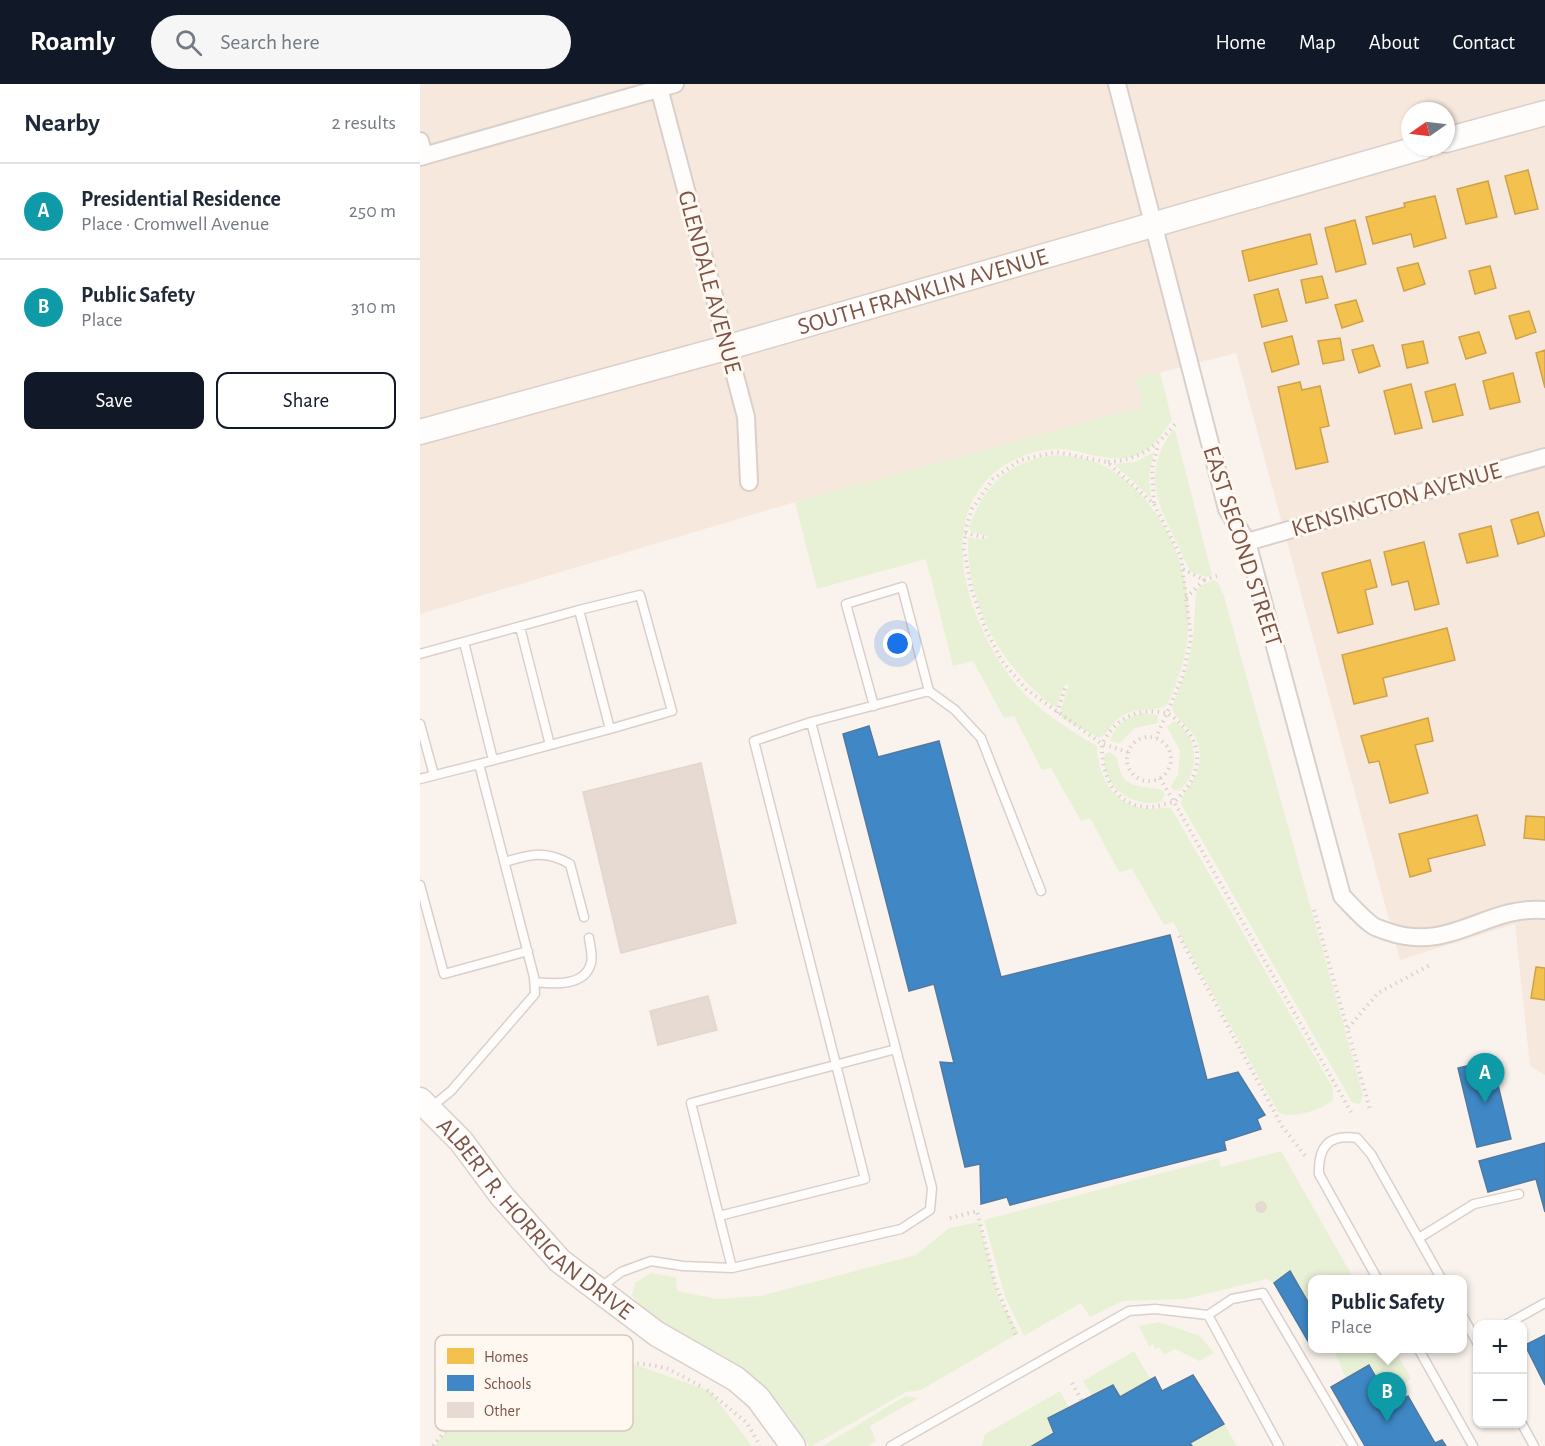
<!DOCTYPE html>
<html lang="en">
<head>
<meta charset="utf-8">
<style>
	:root { --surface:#fff; --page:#f6f6f7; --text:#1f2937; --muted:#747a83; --line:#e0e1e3; --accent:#111827 }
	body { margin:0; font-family:"Alegreya Sans",sans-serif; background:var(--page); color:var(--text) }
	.controls { position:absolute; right:18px; bottom:18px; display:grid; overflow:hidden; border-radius:12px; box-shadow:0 2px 4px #0004 }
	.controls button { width:54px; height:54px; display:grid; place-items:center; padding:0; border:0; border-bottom:2px solid var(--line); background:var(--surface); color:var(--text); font:30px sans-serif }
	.compass { position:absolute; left:981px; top:18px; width:54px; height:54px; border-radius:50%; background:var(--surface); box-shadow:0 2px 4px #0004; rotate:256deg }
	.you { position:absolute; left:478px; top:560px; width:21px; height:21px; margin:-15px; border:4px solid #fff; border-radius:50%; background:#1a73e8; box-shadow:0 0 0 9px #1a73e833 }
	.badge { display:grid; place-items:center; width:39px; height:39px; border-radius:50%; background:var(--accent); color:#fff; font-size:20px; font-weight:700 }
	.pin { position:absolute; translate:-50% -50px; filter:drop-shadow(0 2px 3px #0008) }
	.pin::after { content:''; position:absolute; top:32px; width:21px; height:18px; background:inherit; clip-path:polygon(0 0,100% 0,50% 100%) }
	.popup { position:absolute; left:888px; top:1191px; width:159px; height:78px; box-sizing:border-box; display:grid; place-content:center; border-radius:12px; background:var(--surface); filter:drop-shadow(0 2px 4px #0005); font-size:20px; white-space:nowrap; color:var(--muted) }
	.popup b { font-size:22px; color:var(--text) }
	.popup::after { content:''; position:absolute; left:50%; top:100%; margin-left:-12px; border:12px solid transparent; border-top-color:var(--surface) }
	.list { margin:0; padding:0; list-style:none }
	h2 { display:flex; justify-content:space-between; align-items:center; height:78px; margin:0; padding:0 24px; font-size:26px }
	h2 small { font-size:20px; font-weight:400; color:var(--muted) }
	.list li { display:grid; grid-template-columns:39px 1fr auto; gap:18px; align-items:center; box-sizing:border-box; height:96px; padding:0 24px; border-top:2px solid var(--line) }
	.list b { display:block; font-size:22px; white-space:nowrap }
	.list p { margin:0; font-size:20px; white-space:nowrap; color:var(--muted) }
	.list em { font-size:20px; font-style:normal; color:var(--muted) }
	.actions { display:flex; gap:12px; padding:18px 24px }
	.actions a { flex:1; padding:14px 0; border:2px solid var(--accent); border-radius:12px; text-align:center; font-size:21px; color:var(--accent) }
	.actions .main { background:var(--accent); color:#fff }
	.icon { flex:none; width:33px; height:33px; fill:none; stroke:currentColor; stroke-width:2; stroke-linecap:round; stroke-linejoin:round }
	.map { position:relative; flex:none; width:1125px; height:1362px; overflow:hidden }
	header { display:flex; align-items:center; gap:36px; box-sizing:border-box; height:84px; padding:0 30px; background:var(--accent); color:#fff }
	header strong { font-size:28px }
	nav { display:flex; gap:33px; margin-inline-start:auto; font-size:21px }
	.search { width:420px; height:54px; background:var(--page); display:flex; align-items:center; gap:15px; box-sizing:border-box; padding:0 21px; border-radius:33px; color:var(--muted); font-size:22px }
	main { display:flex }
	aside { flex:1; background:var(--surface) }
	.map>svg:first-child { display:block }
	.residential { fill:#f6e8dd; fill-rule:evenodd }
	.green { fill:#e8f1d6 }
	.homes { fill:#f2c14e; stroke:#cfa14c; stroke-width:1.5 }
	.schools { fill:#3f88c5; stroke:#5279a0; stroke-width:1.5 }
	.building { fill:#e7dad3; stroke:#e4d5ce; stroke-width:1.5 }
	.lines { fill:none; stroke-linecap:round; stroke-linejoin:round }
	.lane-casing { stroke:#d9d0cb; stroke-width:11 }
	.street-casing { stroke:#d9d0cb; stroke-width:20 }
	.secondary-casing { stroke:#dacfc9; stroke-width:27 }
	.path { stroke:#ddd1cd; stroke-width:4; stroke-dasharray:1.5 4.5; stroke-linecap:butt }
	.lane { stroke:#fefdfc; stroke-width:8 }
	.street { stroke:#fefdfc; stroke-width:16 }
	.secondary { stroke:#fefdfc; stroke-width:24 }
	.labels { text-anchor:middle; stroke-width:6; stroke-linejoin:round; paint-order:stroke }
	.street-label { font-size:24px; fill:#7d5548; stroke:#fff8f1 }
	.key { fill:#fff8f1; stroke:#d8c7be; stroke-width:1.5 }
	.key-label { font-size:16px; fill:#7d5548 }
</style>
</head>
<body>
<header>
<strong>Roamly</strong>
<div class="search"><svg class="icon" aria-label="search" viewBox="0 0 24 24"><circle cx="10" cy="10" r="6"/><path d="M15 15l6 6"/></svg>Search here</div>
<nav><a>Home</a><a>Map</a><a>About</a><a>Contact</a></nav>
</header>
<main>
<aside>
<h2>Nearby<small>2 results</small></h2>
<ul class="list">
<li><span class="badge" style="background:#0f9aa8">A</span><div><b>Presidential Residence</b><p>Place · Cromwell Avenue</p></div><em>250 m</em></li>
<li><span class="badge" style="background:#0f9aa8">B</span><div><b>Public Safety</b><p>Place</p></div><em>310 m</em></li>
</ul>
<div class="actions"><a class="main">Save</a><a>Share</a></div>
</aside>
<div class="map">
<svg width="1125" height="1362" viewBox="0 0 1125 1362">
	<rect width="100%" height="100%" fill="#faf3ed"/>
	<path class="residential" d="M 0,0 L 1125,0 L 1125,991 L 1110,982 L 1095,840 L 980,876 L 816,269 L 716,295 L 722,323 L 375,418 L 0,530 ZM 990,27 L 1026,27 L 1026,63 L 990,63 Z"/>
	<path class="green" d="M 740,288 L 752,336 C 745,346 738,357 729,364 C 703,385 670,368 642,365 C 623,364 601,371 585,381 C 509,430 549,542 595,599 C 617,626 648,645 677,662 C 679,695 693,721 728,725 C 736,726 743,722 751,724 L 913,1004 L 913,1016 C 903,1026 869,1036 858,1028 L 753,838 L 744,841 L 712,785 L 699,788 L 670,734 L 661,737 L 631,684 L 622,686 L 594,632 L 584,634 L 553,577 L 533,582 L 506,475 L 397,505 L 375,418 L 722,323 L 716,295 Z
		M 753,346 L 755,346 L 792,491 L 787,493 L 771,488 L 766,479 C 745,429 715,398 753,346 Z
		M 734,368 L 729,391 L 731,414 L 694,380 L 715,378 Z
		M 638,371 C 654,373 671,374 686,383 C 742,414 773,485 768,547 C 767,573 758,597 747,621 C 737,628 718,623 704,631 C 693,636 689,649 679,654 L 642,634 L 640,629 L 649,600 L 644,602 L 636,624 C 582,585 546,521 548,453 L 563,456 L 569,453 L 552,448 L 549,444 C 563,401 592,374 638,371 Z
		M 794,496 L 798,499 L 804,512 L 943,1011 L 940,1020 L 932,1018 L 761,720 C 761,704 787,693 778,660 C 774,644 755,637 752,623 L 766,587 L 773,555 L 776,507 L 783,500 Z
		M 722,629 L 738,631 L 738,639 L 715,644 L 700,659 L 692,658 L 690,655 C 697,640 706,633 722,629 Z
		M 754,637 C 779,651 781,689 759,707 L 753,706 L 751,702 L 758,691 L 760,667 L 747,643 Z
		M 690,668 L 697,673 C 701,707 718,700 742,706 L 745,710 L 741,718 C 713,725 679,701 685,670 Z
		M 861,1067 L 934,1195 L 892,1196 L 892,1225 L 870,1188 L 854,1199 L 847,1195 L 765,1215 L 703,1217 L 670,1233 L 661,1219 L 604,1252 L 585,1213 L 564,1136 L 799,1074 L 801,1083 Z
		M 559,1138 L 579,1215 L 599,1249 L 501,1306 L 486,1308 L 392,1362 L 389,1362 C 365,1326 349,1301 312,1277 C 280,1256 234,1244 212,1211 L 215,1199 L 231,1189 L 256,1193 L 257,1207 L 297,1215 L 340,1212 L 496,1171 L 529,1144 Z
		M 739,1238 L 780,1252 L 794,1269 L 779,1277 L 755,1265 L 744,1271 L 739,1263 L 735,1265 L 733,1260 L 729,1263 L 719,1242 Z
		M 913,1265 L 974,1265 L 991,1294 L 969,1315 L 949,1281 L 926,1294 Z
		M 714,1267 L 731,1296 L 700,1313 L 692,1301 L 672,1312 L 663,1297 Z
		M 205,1277 L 290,1307 L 332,1362 L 15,1362 L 46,1322 L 109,1287 Z
		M 640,1307 L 649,1323 L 634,1349 L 612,1362 L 562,1362 L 565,1350 Z
		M 485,1312 L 499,1314 L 450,1342 L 456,1357 L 448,1362 L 403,1362 Z
		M 804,1340 L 817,1362 L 772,1362 L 770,1359 Z"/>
	<path class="homes" d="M 1108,86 L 1118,125 L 1095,130 L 1085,92 Z
		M 1068,97 L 1077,133 L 1046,140 L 1037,105 Z
		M 1015,112 L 1026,154 L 994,163 L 991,150 L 953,160 L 946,133 L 985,123 L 984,119 Z
		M 935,136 L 946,180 L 916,188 L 905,144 Z
		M 890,150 L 897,180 L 829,197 L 822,167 Z
		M 998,179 L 1005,200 L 984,207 L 977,184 Z
		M 1070,182 L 1076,204 L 1055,210 L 1049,187 Z
		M 902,192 L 908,214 L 886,219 L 881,196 Z
		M 858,205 L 867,237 L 842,243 L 834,211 Z
		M 936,216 L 943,237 L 922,244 L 915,221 Z
		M 1109,227 L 1116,248 L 1096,255 L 1089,232 Z
		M 1059,248 L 1066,269 L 1046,275 L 1039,253 Z
		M 872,252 L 879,280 L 852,288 L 844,259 Z
		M 920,254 L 924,276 L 903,280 L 898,257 Z
		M 1003,257 L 1008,279 L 987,284 L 982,261 Z
		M 953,261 L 960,282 L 939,289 L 932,266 Z
		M 1125,266 L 1125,304 L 1116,269 Z
		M 1093,289 L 1100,318 L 1070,325 L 1063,297 Z
		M 880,298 L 882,306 L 900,302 L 909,342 L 900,344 L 908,378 L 876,385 L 858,303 Z
		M 991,300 L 1002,344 L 975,350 L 964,307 Z
		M 1035,300 L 1043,331 L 1013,338 L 1005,308 Z
		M 1118,428 L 1125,452 L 1098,460 L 1091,436 Z
		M 1071,442 L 1078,472 L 1047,479 L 1039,450 Z
		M 1004,458 L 1019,520 L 995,526 L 988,497 L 972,501 L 964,468 Z
		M 950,476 L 957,503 L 945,506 L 953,540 L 918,549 L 902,489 Z
		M 1027,544 L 1035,576 L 963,594 L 967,612 L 934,620 L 922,571 Z
		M 1008,634 L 1013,657 L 995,661 L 1008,709 L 970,719 L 959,677 L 949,679 L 941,652 Z
		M 1057,731 L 1065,761 L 1008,775 L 1011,787 L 990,793 L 979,750 Z
		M 1106,732 L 1125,733 L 1125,756 L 1104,754 Z
		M 1116,883 L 1125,884 L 1125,916 L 1111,914 Z"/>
	<path class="schools" d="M 449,642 L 458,673 L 519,657 L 581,893 L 750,851 L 787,996 L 818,988 L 845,1031 L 837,1035 L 841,1045 L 804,1057 L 806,1066 L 590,1121 L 587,1113 L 561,1120 L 560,1080 L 545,1083 L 520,978 L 534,979 L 514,900 L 489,907 L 423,650 Z
		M 1072,976 L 1091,1055 L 1057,1063 L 1038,984 Z
		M 1125,1059 L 1125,1128 L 1116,1095 L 1068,1108 L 1059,1077 Z
		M 870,1187 L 892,1225 L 892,1264 L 854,1199 Z
		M 1125,1251 L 1125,1301 L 1105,1261 Z
		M 949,1281 L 972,1321 L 988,1312 L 1015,1359 L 1022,1356 L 1026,1362 L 945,1362 L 911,1303 Z
		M 773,1291 L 804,1340 L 770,1359 L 772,1362 L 612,1362 L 634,1349 L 628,1334 L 693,1301 L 700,1313 L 735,1293 L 742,1307 Z"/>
	<path class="building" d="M 281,679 L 316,839 L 201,869 L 163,708 Z
		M 288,912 L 297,946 L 238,961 L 230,927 Z
		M836 1123a5 5 0 1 1 10 0a5 5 0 1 1-10 0Z"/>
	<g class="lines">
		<defs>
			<path id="lane" d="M 159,526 L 220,511 L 252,627 L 190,645
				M 100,543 L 130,661
				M 44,558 L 73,676
				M 0,570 L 159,526 L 190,645 L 59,680
				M 509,607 L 535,626 L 561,654 L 621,807
				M 391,638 L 509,607 L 482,503 L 426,520 L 454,622
				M 0,640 L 14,691
				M 0,695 L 59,680 L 114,893 L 115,910 L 31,1007 L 10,1024
				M 85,778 C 110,770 126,766 150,780 L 164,833
				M 0,801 L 24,890 L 108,867
				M 115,898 C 133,900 165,903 171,879 C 173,872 170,861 169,854
				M 299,1132 L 271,1019 L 476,965
				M 999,1154 L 1054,1120 L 1099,1110
				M 958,1196 L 899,1090 C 898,1063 908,1050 937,1054 L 951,1070 L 1022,1196
				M 180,1204 L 201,1188 L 231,1177 L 263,1182 L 312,1184 L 481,1145 L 510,1126 L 512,1104 L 391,638 L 334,657 L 445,1095 L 299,1132 L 312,1184
				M 788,1231 L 859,1362
				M 1042,1231 L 1058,1260
				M 1087,1240 L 1125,1219
				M 998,1264 L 1053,1362
				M 1102,1340 L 1114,1362
				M 471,1362 L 709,1227 L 735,1225 L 788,1231 L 812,1215 L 843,1209 L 933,1362"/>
			<path id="street" d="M 238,0 L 326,333 L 329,398
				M 697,0 L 807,425 L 827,458 L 922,812 C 931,821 941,833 952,841 C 956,844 963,846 969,848 C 1030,869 1067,821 1125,826
				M 0,57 L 4,72
				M 0,73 L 255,0
				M 827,458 L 1125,373"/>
			<g id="secondary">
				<path d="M 1026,56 L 1125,29"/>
				<path id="s1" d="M 0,348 L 309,263 L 1003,63"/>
				<path id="s2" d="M 0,1016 L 41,1057 L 82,1112 L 140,1177 L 237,1250 L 316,1295 L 338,1314 L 373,1362"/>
			</g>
		</defs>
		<use href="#lane" class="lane-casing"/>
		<use href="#street" class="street-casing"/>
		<use href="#secondary" class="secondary-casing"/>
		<path class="path" d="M 688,378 C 720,376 736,363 756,339
			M 734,419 L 732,385 L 738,361
			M 545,449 L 567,454
			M 763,485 L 784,496 L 797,492
			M 766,514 L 784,496
			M 637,629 L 646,601
			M707 675a22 22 0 1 1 44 0a22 22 0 1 1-44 0Z
			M 708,668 L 682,660 C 697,632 717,624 747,629 L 736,654
			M 740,694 L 754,718 C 787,688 785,653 747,629 L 763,591 L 771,554 L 761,473 L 734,420 L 687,378 L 636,368 L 600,376 L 573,395 L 552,425 L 546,444 L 544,465 L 551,504 L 565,544 L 582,577 L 606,605 L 682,660 C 681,690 694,723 730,723 C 738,723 746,719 754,718 L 931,1028
			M 894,826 L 950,1026
			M 759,852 L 862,1042 L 886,1073
			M 928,944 L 958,909 L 1010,881
			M 530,1134 L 557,1127 L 575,1199 L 597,1254
			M 652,1299 L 662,1317
			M 287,1306 L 327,1339 L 340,1362
			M 13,1362 C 32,1339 51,1313 78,1297 C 110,1278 213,1273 248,1285 C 259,1290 270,1297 281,1302"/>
		<use href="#lane" class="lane"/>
		<use href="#street" class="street"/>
		<use href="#secondary" class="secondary"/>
	</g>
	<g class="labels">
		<g class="street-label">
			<text transform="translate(290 198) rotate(75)" y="8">GLENDALE AVENUE</text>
			<text dy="8" stroke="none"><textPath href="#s1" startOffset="522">SOUTH FRANKLIN AVENUE</textPath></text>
			<text transform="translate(976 415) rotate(-16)" y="8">KENSINGTON AVENUE</text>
			<text transform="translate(823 462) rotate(72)" y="8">EAST SECOND STREET</text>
			<text dy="8" stroke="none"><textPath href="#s2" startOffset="166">ALBERT R. HORRIGAN DRIVE</textPath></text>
		</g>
	</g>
	<rect x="15" y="1251" width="198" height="96" rx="9" class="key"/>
	<rect x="27" y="1264" width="27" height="16" fill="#f2c14e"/>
	<rect x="27" y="1291" width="27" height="16" fill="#3f88c5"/>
	<rect x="27" y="1318" width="27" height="16" fill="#e7dad3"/>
	<g class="key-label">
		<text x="64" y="1278">Homes</text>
		<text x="64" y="1305">Schools</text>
		<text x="64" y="1332">Other</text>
	</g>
</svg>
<div class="controls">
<button>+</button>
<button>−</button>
</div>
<svg class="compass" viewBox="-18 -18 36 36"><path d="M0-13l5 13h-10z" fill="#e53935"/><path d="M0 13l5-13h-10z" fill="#747a83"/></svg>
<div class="you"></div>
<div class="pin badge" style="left:1065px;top:1019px;background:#0f9aa8">A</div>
<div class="pin badge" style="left:967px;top:1338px;background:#0f9aa8">B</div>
<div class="popup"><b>Public Safety</b>Place</div>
</div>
</main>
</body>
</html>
